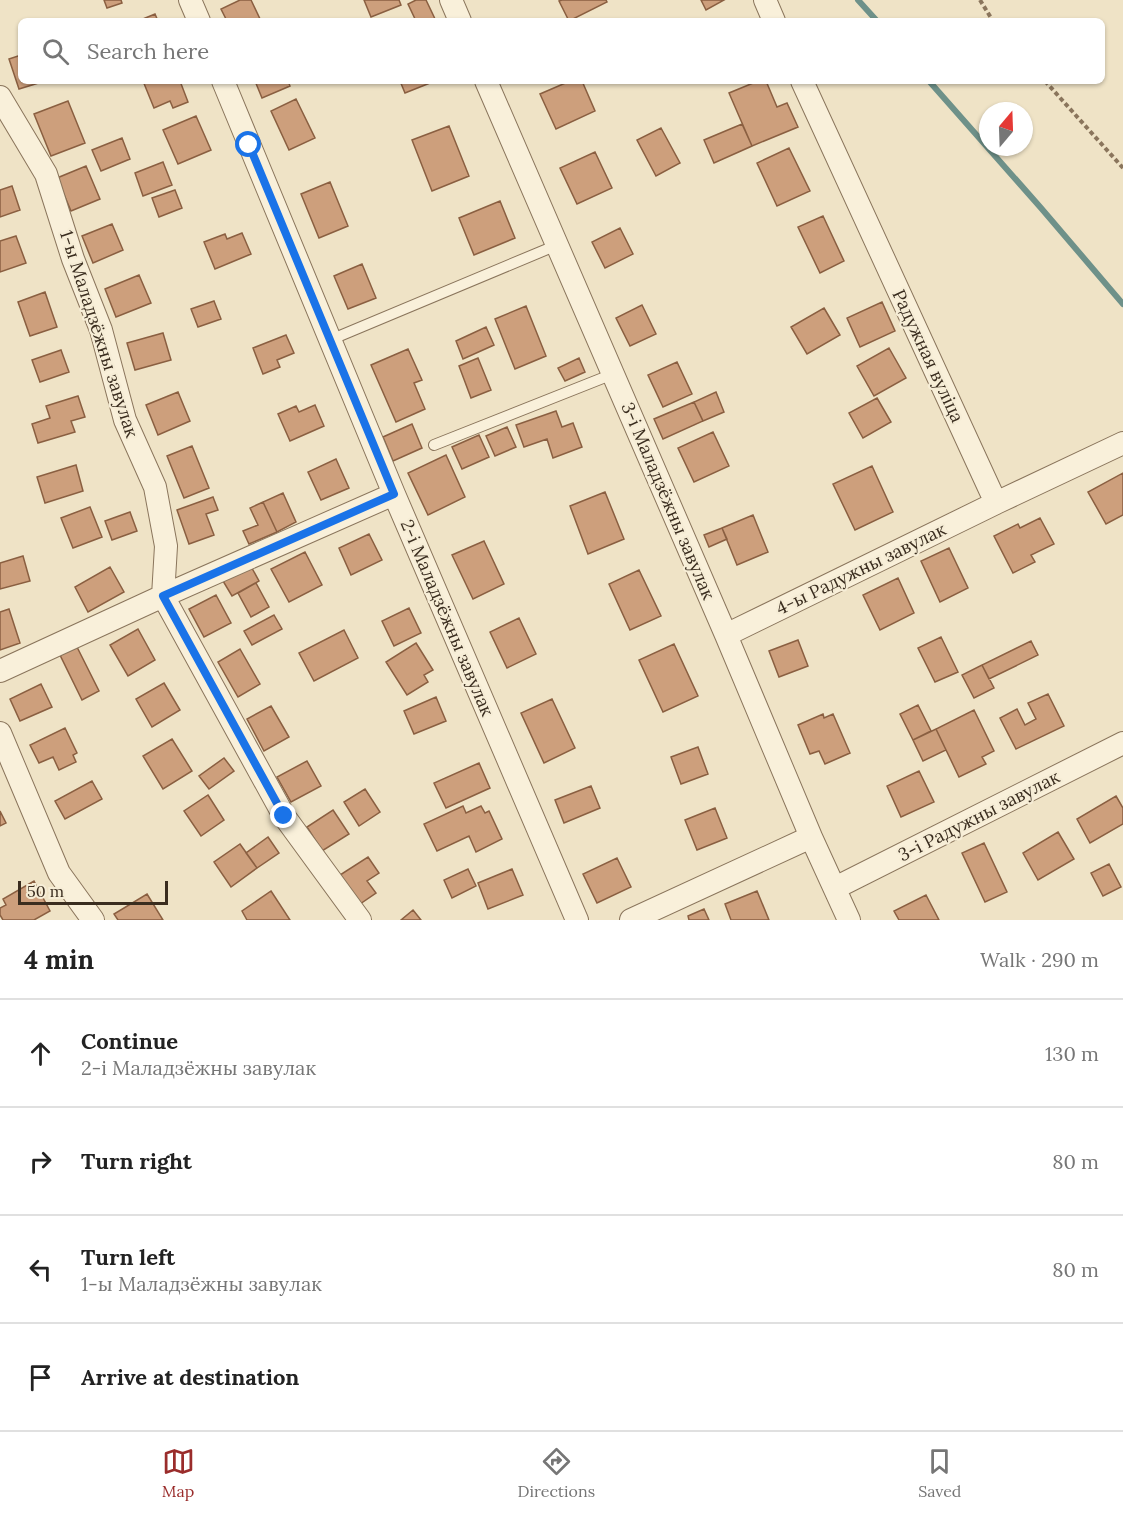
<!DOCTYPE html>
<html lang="en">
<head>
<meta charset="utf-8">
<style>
	:root { --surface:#fff; --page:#f6f6f6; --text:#222; --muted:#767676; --line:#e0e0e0; --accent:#9a2c2b }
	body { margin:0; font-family:Lora,serif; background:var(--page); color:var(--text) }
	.compass { position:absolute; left:979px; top:102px; width:54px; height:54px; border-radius:50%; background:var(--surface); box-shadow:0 2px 4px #0004; rotate:19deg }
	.scale { position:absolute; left:18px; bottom:15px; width:150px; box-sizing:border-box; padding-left:6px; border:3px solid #3a2d1f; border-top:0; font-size:16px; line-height:21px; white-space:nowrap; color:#3a2d1f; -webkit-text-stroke:4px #f6edd6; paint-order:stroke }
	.stop { position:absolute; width:18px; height:18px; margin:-14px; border:4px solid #1a73e8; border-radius:50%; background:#fff }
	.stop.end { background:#1a73e8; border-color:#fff; box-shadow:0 2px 6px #0008 }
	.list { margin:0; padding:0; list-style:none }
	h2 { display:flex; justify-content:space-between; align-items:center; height:78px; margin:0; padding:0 24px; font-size:26px }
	h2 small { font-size:20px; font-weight:400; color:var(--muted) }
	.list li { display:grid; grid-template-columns:39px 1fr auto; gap:18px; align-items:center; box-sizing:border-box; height:108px; padding:0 24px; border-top:2px solid var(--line) }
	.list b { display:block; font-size:22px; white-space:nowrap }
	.list p { margin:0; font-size:20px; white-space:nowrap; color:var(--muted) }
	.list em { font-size:20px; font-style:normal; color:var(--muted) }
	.icon { flex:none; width:33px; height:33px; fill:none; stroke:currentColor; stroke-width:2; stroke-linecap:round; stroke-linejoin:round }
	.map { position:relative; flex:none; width:1123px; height:920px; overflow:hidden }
	.search { position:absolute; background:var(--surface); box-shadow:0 2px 4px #0004; left:18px; right:18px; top:18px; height:66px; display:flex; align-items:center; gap:15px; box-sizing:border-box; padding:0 21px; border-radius:9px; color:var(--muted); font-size:22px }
	.sheet { height:510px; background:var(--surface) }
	nav { display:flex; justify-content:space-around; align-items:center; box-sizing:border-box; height:84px; border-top:2px solid var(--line); background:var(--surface); font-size:16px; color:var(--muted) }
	nav a { display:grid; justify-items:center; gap:3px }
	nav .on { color:var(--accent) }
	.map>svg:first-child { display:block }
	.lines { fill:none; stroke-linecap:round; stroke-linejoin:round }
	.stream { stroke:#6e9189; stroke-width:6 }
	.building { fill:#cd9f7c; stroke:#8a5f41; stroke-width:1.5 }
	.service-casing { stroke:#8a755c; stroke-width:12 }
	.minor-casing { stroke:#8a755c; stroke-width:24 }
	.path { stroke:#8a755c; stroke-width:4; stroke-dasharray:4.5 3; stroke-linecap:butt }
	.service { stroke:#f9f0da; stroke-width:10 }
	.minor { stroke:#f9f0da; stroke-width:22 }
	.route { stroke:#1a73e8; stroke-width:8 }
	.labels { text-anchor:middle; stroke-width:4.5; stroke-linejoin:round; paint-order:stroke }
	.street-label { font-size:18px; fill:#3a2d1f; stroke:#f6edd6 }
</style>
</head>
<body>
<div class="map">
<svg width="1123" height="920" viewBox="0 0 1123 920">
	<rect width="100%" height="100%" fill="#efe3c6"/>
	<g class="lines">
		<path class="stream" d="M 858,0 L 877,21
			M 929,81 L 1041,208 L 1123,304"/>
	</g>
	<path class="building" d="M 104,0 L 121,0 L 122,3 L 107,8 Z
		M 240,0 L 251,0 L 261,21 L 227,21 L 221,9 Z
		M 364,0 L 399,0 L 401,5 L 371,17 Z
		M 416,0 L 426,0 L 436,21 L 416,21 L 408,4 Z
		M 562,0 L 606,0 L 607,2 L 569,21 L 559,1 Z
		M 701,0 L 724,0 L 706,10 Z
		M 155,14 L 158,21 L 138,21 Z
		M 21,55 L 21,81 L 45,81 L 19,89 L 9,59 Z
		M 143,81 L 180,81 L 188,102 L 173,108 L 170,101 L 154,108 Z
		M 255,81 L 288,81 L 290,86 L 262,98 Z
		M 400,81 L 435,81 L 405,93 Z
		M 570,81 L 582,81 L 595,111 L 556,129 L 540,94 Z
		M 758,81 L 766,81 L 777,107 L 787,103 L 798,127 L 752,146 L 729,93 Z
		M 296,99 L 315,138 L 289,150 L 271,111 Z
		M 68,101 L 85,143 L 51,156 L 34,114 Z
		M 196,116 L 211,150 L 178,164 L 163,130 Z
		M 742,124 L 752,146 L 714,163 L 704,140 Z
		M 449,126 L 469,176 L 432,191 L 412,140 Z
		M 661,128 L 680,163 L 656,176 L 637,140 Z
		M 122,138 L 130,159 L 101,171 L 92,150 Z
		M 789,148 L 810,191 L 777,206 L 757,163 Z
		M 595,152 L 612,188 L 577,204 L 560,168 Z
		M 163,162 L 172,185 L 143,196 L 135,173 Z
		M 86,166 L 100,199 L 71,211 L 57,178 Z
		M 330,182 L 348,226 L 319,238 L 301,194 Z
		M 12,186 L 20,210 L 0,217 L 0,190 Z
		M 175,190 L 182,208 L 159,217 L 152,198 Z
		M 500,201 L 515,238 L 474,255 L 459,218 Z
		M 823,216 L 844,261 L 820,273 L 798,227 Z
		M 112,224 L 123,250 L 93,263 L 82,236 Z
		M 620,228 L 633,254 L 605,268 L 592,242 Z
		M 242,233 L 251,254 L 215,269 L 204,242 L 225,234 L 227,239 Z
		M 16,236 L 26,263 L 0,272 L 0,241 Z
		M 362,264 L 376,298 L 348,309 L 334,276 Z
		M 139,275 L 151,303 L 116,317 L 105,289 Z
		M 45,292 L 57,327 L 30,336 L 18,302 Z
		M 214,301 L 221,319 L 198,327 L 191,309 Z
		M 882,302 L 895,331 L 860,347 L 847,318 Z
		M 642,305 L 656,334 L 630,346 L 616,318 Z
		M 526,306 L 546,356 L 515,369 L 495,319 Z
		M 824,308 L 840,335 L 807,354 L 791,327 Z
		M 486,327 L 494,345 L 463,359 L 456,341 Z
		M 163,333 L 171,360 L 135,370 L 127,343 Z
		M 286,335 L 294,353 L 277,360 L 280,367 L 263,374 L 253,348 Z
		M 889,348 L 906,378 L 874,396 L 857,366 Z
		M 408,349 L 422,380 L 414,383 L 425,409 L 396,422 L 371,365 Z
		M 61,350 L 69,372 L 40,382 L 32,360 Z
		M 478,358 L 491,390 L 471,398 L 459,366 Z
		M 579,358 L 585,372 L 565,381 L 558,368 Z
		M 677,362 L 692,394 L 663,407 L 648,375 Z
		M 178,392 L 190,421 L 158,435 L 146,405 Z
		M 716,392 L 724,412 L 703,421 L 694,402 Z
		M 78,396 L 85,417 L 71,421 L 75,432 L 38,443 L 32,424 L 50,418 L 46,406 Z
		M 877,398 L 891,422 L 863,438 L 849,413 Z
		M 694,402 L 703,421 L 663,439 L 654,419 Z
		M 315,405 L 324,426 L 290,441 L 278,414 L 296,406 L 299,412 Z
		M 556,411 L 562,427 L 573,423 L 582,447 L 553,458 L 547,439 L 524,447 L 516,425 Z
		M 412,424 L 422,448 L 393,461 L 383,437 Z
		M 507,427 L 516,447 L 495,456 L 486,436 Z
		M 713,432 L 729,466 L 694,482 L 678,448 Z
		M 479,435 L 489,457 L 462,469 L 452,447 Z
		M 192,446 L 209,488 L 184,498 L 167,456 Z
		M 446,455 L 465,497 L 428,515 L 408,473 Z
		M 336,459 L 349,488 L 321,500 L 308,472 Z
		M 76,465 L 83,491 L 45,503 L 37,477 Z
		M 872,466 L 893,512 L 855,530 L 833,484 Z
		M 1123,473 L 1123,515 L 1106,524 L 1088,492 Z
		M 605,492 L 624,539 L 588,554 L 570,506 Z
		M 283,493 L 296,522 L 277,532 L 263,502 Z
		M 213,497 L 218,510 L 206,514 L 214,535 L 189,544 L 177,510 Z
		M 263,502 L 277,532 L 249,544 L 243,531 L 258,525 L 250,508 Z
		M 90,507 L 102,537 L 73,548 L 61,518 Z
		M 130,512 L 137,531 L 112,540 L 105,521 Z
		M 753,515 L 768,552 L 737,565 L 722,528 Z
		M 1040,518 L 1054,544 L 1031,555 L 1035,562 L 1013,573 L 994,536 L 1018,524 L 1020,528 Z
		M 722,528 L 727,539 L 709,547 L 704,535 Z
		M 369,534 L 382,560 L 351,575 L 339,548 Z
		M 484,541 L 504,584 L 473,599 L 452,555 Z
		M 949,548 L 968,588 L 940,602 L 921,561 Z
		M 305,552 L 322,585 L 289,602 L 271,569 Z
		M 23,556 L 30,581 L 0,589 L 0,563 Z
		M 248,561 L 259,581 L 232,596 L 220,576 Z
		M 110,567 L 124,592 L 88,612 L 75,587 Z
		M 639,570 L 661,616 L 630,630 L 609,584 Z
		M 898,578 L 914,613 L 880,630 L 863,595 Z
		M 256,583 L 269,607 L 251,617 L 238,593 Z
		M 216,595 L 231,623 L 204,637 L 189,609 Z
		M 409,608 L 421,633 L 394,646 L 382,621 Z
		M 9,609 L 20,643 L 0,650 L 0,612 Z
		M 274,615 L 282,629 L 252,645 L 244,631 Z
		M 519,618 L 536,654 L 507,668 L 490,632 Z
		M 138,629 L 155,660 L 128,676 L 110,645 Z
		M 344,630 L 358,658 L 314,681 L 299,653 Z
		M 941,637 L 958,672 L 935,682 L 918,648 Z
		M 798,640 L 808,666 L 779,677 L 769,651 Z
		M 1031,641 L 1038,655 L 989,679 L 982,665 Z
		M 416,643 L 433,670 L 424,675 L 428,682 L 407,695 L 386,662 Z
		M 674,644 L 698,696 L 663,712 L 639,660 Z
		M 77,647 L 99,691 L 82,700 L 60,655 Z
		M 240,649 L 260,684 L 238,697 L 218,662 Z
		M 982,665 L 994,688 L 974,698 L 962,675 Z
		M 164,683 L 180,710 L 152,727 L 136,699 Z
		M 41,684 L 52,707 L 20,721 L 10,699 Z
		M 1048,694 L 1064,726 L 1016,749 L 1000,718 L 1017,709 L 1025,725 L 1036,719 L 1028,703 Z
		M 436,697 L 446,721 L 414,734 L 404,711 Z
		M 552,699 L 575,748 L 544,763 L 521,713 Z
		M 918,705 L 931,731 L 913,740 L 900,714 Z
		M 271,706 L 289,737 L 264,751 L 247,719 Z
		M 974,710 L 994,751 L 982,757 L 986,764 L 959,777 L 936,729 Z
		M 823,714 L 824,718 L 833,714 L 850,753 L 825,764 L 819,751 L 810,754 L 798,725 Z
		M 65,728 L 77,753 L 73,755 L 76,762 L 59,770 L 53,757 L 39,763 L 30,745 Z
		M 936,729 L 946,750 L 923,761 L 913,740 Z
		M 172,739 L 192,771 L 163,789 L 143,756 Z
		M 698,747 L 708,774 L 681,784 L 671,757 Z
		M 224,758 L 234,771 L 209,789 L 199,776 Z
		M 307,761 L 321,786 L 291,802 L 277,777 Z
		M 479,763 L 490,788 L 446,808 L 434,783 Z
		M 919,771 L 934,802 L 901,817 L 887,786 Z
		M 92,781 L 102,799 L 65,819 L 55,801 Z
		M 591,786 L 600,808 L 564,823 L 555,800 Z
		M 365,789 L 380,812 L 359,826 L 344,802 Z
		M 208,795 L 224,820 L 201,836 L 184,811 Z
		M 1116,796 L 1123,808 L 1123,824 L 1090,843 L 1077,819 Z
		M 463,806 L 466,813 L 481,806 L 485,813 L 489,811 L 502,839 L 476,852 L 469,836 L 437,851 L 424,824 Z
		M 715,808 L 727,838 L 697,850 L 685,820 Z
		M 333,810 L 349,834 L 322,851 L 307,827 Z
		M 0,811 L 6,823 L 0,826 Z
		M 1058,832 L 1074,859 L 1038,880 L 1023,853 Z
		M 268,837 L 279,853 L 257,868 L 246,853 Z
		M 984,843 L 1007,892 L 985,902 L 962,853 Z
		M 240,844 L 257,868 L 231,887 L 214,862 Z
		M 368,857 L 379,873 L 367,881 L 376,893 L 360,904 L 340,875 Z
		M 617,858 L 631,887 L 597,903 L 583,874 Z
		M 1109,864 L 1121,887 L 1103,896 L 1091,873 Z
		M 468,869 L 476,886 L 452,898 L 444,880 Z
		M 512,869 L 523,895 L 488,909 L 478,883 Z
		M 34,881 L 50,911 L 34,920 L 3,920 L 0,915 L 0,908 L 6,905 L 3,899 Z
		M 271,891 L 290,920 L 247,920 L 242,911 Z
		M 757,891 L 769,920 L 731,920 L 725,904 Z
		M 147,894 L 163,920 L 118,920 L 114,914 Z
		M 926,895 L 939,920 L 899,920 L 894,911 Z
		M 704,909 L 709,920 L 689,920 L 688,916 Z
		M 413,910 L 421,920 L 401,920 Z"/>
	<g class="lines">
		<defs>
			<path id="service" d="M 330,340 L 557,245
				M 434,445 L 613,374"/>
			<path id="minor" d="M 190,0 L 199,21
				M 451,0 L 460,21
				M 765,0 L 774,21
				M 223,81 L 394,494 L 577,920
				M 486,81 L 726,635 L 811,837 L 849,920
				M 802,81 L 996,503 L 1123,443
				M 0,97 L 46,174 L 73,259 L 101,330 L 125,420 L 155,487 L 166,546 L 163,596 L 284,816 L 360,920
				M 726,635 L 996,503
				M 0,671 L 163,596 L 394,494
				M 0,733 L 59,873 L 93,920
				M 835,888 L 1123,743
				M 631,920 L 811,837"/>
		</defs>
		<use href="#service" class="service-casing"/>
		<use href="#minor" class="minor-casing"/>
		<path class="path" d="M 980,0 L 993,21
			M 1045,81 L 1123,168"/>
		<use href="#service" class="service"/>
		<use href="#minor" class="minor"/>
	</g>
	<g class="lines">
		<path class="route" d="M 249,145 L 394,494 L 163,596 L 284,816"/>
	</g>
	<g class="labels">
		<g class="street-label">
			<text transform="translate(99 334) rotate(72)" y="6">1-ы Маладзёжны завулак</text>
			<text transform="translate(928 356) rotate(65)" y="6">Радужная вуліца</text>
			<text transform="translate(668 501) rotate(67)" y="6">3-і Маладзёжны завулак</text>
			<text transform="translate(861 569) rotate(-26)" y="6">4-ы Радужны завулак</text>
			<text transform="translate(447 618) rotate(67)" y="6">2-і Маладзёжны завулак</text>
			<text transform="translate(979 816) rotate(-27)" y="6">3-і Радужны завулак</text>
		</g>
	</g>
</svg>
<svg class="compass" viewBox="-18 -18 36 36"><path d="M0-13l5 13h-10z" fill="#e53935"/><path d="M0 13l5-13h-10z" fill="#767676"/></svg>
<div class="scale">50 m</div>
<div class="stop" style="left:249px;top:145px"></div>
<div class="stop end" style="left:284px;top:816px"></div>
<div class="search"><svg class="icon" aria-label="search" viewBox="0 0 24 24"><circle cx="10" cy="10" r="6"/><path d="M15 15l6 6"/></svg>Search here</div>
</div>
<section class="sheet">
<h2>4 min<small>Walk · 290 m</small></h2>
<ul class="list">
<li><svg class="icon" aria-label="ahead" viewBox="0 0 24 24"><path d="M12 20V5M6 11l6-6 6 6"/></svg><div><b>Continue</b><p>2-і Маладзёжны завулак</p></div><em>130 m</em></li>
<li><svg class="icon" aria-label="right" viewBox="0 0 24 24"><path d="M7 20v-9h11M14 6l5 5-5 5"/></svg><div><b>Turn right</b></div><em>80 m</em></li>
<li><svg class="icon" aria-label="left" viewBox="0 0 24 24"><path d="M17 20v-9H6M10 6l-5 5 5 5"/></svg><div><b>Turn left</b><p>1-ы Маладзёжны завулак</p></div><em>80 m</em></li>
<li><svg class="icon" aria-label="arrive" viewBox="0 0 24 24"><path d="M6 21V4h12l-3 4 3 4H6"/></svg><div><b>Arrive at destination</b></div></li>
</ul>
</section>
<nav>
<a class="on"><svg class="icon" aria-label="map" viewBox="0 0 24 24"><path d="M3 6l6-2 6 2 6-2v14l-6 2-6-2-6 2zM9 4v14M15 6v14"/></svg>Map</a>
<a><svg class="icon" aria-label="directions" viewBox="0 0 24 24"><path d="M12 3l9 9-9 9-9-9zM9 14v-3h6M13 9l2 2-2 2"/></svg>Directions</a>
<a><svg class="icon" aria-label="saved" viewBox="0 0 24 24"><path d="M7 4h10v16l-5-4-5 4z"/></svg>Saved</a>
</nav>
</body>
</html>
